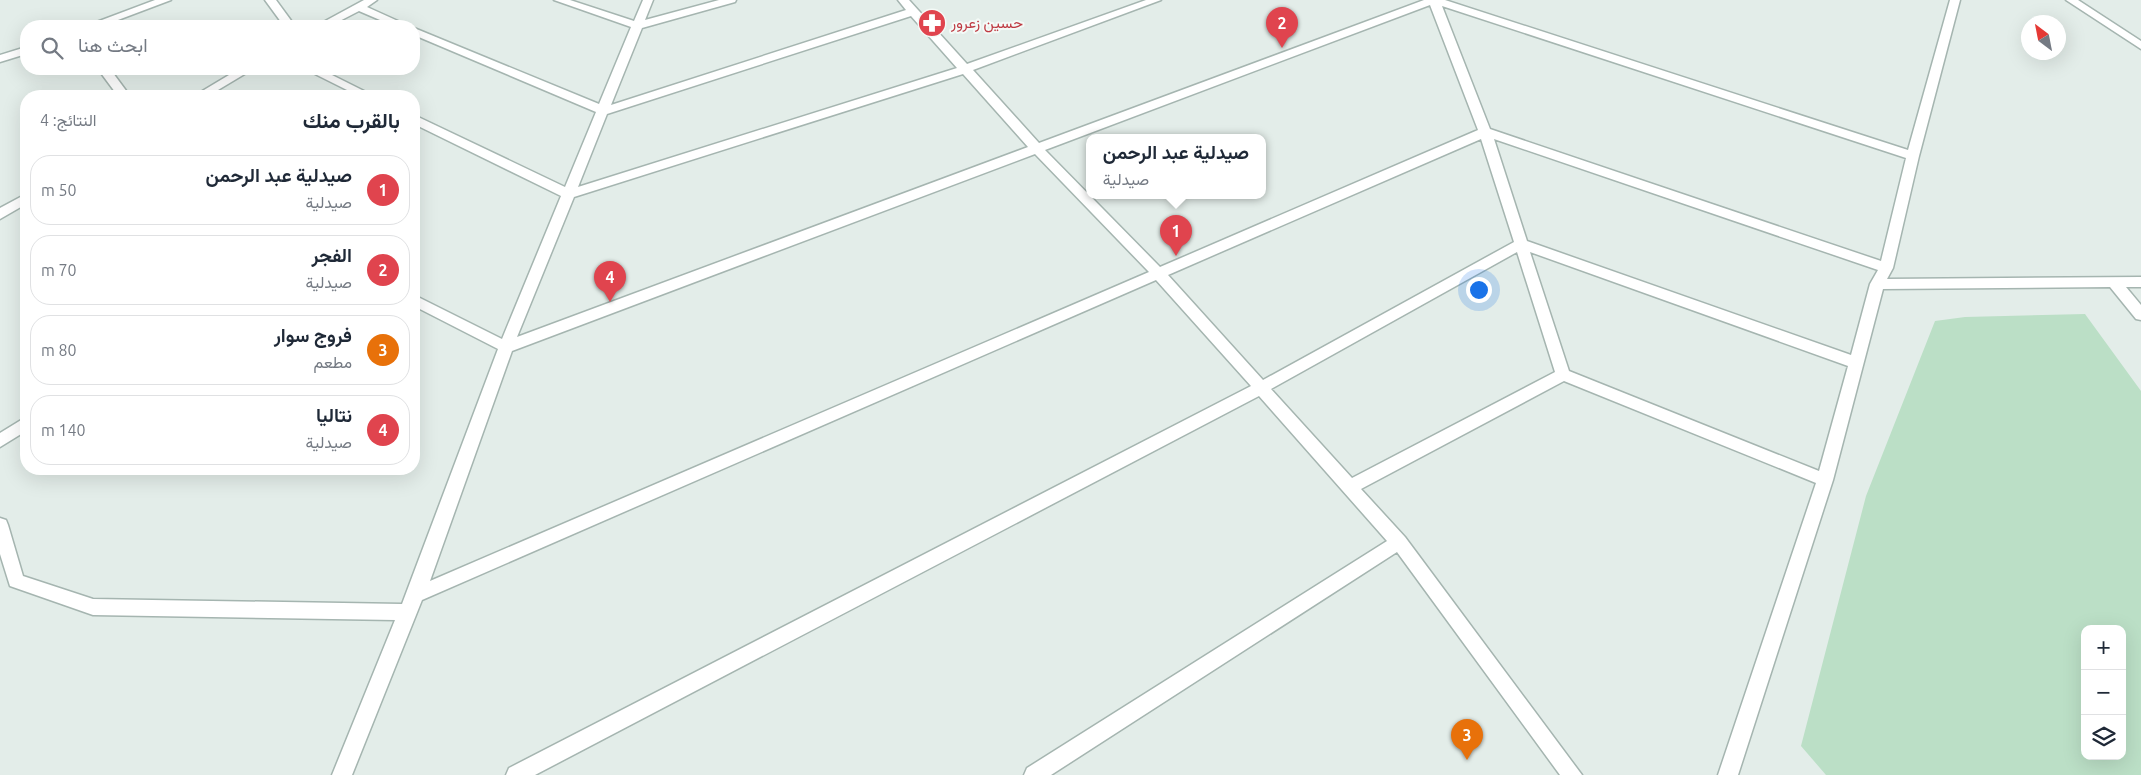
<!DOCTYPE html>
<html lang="ar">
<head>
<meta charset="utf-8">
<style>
	:root { --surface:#fff; --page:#f6f6f7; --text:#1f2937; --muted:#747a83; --line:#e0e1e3; --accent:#d93025 }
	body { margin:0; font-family:Ubuntu,Vazirmatn,sans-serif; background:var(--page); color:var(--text); direction:rtl }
	.controls { position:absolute; right:15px; bottom:15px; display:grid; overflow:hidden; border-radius:10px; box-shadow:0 5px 20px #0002 }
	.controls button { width:45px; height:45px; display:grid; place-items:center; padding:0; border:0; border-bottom:1px solid var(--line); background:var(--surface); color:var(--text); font:25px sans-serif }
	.compass { position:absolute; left:2021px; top:15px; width:45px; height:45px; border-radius:50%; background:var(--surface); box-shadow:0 5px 20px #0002; rotate:328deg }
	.you { position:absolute; left:1478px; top:289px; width:18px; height:18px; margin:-12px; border:4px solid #fff; border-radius:50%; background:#1a73e8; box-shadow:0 0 0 8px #1a73e833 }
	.badge { display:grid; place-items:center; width:32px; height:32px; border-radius:50%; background:var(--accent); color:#fff; font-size:16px; font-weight:700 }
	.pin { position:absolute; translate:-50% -41px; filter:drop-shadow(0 1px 2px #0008) }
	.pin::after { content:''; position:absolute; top:26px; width:18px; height:15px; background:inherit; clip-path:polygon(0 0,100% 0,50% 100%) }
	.popup { position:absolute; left:1086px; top:134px; width:180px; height:65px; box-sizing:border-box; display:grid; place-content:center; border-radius:10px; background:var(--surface); filter:drop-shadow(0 1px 4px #0005); font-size:16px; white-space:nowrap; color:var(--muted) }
	.popup b { font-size:19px; color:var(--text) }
	.popup::after { content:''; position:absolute; left:50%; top:100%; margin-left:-10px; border:10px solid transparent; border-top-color:var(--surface) }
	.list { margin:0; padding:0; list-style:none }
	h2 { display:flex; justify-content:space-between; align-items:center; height:65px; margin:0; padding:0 20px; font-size:21px }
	h2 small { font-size:16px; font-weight:400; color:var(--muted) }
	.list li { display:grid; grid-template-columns:32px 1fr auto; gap:15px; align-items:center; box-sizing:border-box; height:70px; margin:0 10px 10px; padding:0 10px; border:1px solid var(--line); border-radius:20px }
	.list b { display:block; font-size:19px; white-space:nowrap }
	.list p { margin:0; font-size:16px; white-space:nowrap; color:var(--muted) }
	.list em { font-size:16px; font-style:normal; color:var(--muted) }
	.icon { flex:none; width:28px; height:28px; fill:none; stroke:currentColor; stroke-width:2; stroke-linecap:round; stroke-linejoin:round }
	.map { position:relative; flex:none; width:2141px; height:775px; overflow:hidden; direction:ltr }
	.search { position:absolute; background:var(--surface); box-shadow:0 5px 20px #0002; left:20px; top:20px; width:400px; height:55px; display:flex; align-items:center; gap:12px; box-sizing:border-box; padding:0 18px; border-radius:20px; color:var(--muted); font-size:19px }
	.panel { position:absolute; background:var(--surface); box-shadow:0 5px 20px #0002; left:20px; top:90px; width:400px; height:385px; border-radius:20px; direction:rtl }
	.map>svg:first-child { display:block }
	.green { fill:#bbdfc6; fill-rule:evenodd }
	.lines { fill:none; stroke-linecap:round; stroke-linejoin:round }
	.minor-casing { stroke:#a5b5b0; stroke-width:3 }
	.minor { fill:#fff; fill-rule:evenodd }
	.labels { text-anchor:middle; stroke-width:4; stroke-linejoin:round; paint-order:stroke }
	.far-health-label { font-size:15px; fill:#be3a42; stroke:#f4faf7; text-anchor:start }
</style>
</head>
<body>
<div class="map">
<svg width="2141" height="775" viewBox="0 0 2141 775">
	<rect width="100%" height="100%" fill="#e3ede9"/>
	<path class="green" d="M 2085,314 L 2141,391 L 2141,775 L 1826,775 L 1801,746 L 1866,496 L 1935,321 L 1965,317 ZM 2085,629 L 2122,629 L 2122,756 L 2085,756 Z"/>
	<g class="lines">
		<defs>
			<path id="minor" d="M 155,0 L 171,0 L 102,26 L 86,26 Z
				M 265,0 L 276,0 L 295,26 L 284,26 Z
				M 364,0 L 377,0 L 367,7 L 409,26 L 394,26 L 359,11 L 330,26 L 316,26 Z
				M 554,0 L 570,0 L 634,21 L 643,0 L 653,0 L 645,20 L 719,0 L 736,0 L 735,2 L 642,28 L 611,105 L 906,10 L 898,0 L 909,0 L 967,64 L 1146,0 L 1161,0 L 973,70 L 1039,143 L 1424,0 L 1445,0 L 1908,150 L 1950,0 L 1960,0 L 1919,156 L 1893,268 L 1887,279 L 2141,277 L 2141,287 L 2126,287 L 2141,305 L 2141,320 L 2136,319 L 2110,287 L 1883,289 L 1833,480 L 1738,775 L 1718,775 L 1816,483 L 1564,381 L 1361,489 L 1405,537 L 1582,775 L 1560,775 L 1397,552 L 1051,775 L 1024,775 L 1027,768 L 1387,541 L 1259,396 L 535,775 L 506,775 L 509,768 L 1251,386 L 1156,280 L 422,600 L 352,775 L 332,775 L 395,620 L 93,615 L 10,586 L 0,554 L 0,518 L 6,520 L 8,525 L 23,576 L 93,599 L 402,604 L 498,349 L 414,306 L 414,295 L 502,339 L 561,196 L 414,124 L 414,115 L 565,187 L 596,112 L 414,35 L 414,28 L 599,104 L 631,27 ZM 1430,5 L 1478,130 L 1160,267 L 1045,150 ZM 1442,6 L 1906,158 L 1881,261 L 1490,129 ZM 911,16 L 957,68 L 578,187 L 607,114 ZM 963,74 L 1028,147 L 517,337 L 574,197 ZM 1481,139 L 1514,242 L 1263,380 L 1168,275 ZM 1494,139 L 1878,270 L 1870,284 L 1851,355 L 1527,241 ZM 1035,154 L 1149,272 L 430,581 L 512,351 ZM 1517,252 L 1555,372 L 1352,478 L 1271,389 ZM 1530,252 L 1848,366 L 1819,471 L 1569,371 Z
				M 2066,0 L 2078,0 L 2141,41 L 2141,49 Z
				M 26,47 L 26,54 L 0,62 L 0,55 Z
				M 98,69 L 110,69 L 130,96 L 118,96 Z
				M 239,69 L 253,69 L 208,96 L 194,96 Z
				M 305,69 L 320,69 L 374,96 L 359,96 Z
				M 26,194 L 26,204 L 0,219 L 0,208 Z
				M 26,417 L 26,431 L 0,447 L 0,433 Z"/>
		</defs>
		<use href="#minor" class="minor-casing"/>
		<use href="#minor" class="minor"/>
	</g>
	<defs>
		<symbol id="pharmacy-disc" viewBox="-11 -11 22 22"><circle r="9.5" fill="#e0444e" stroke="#f4faf7"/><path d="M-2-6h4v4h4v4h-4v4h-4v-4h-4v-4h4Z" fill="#fff"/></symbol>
	</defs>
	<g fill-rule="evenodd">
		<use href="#pharmacy-disc" x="916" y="7" width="32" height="32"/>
	</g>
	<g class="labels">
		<g class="far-health-label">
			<text x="951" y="28">حسين زعرور</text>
		</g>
	</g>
</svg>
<div class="controls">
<button>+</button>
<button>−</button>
<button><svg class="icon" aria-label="layers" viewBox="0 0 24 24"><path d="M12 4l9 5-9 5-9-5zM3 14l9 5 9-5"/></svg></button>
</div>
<svg class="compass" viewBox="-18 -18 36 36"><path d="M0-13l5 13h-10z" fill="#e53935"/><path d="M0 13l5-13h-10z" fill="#747a83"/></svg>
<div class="you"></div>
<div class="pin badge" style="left:1176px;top:256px;background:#e0444e">1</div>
<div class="popup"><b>صيدلية عبد الرحمن</b>صيدلية</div>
<div class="pin badge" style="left:1282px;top:48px;background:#e0444e">2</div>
<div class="pin badge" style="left:1467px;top:760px;background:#e8710a">3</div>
<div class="pin badge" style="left:610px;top:302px;background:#e0444e">4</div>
<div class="search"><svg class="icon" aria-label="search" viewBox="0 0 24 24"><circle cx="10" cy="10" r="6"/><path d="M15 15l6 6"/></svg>ابحث هنا</div>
<section class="panel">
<h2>بالقرب منك<small>النتائج: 4</small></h2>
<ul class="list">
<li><span class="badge" style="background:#e0444e">1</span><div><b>صيدلية عبد الرحمن</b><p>صيدلية</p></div><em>50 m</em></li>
<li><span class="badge" style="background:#e0444e">2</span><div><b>الفجر</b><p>صيدلية</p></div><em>70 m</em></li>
<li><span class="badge" style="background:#e8710a">3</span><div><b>فروج سوار</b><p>مطعم</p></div><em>80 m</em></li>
<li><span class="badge" style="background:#e0444e">4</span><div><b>نتاليا</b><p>صيدلية</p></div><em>140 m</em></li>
</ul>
</section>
</div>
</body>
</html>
